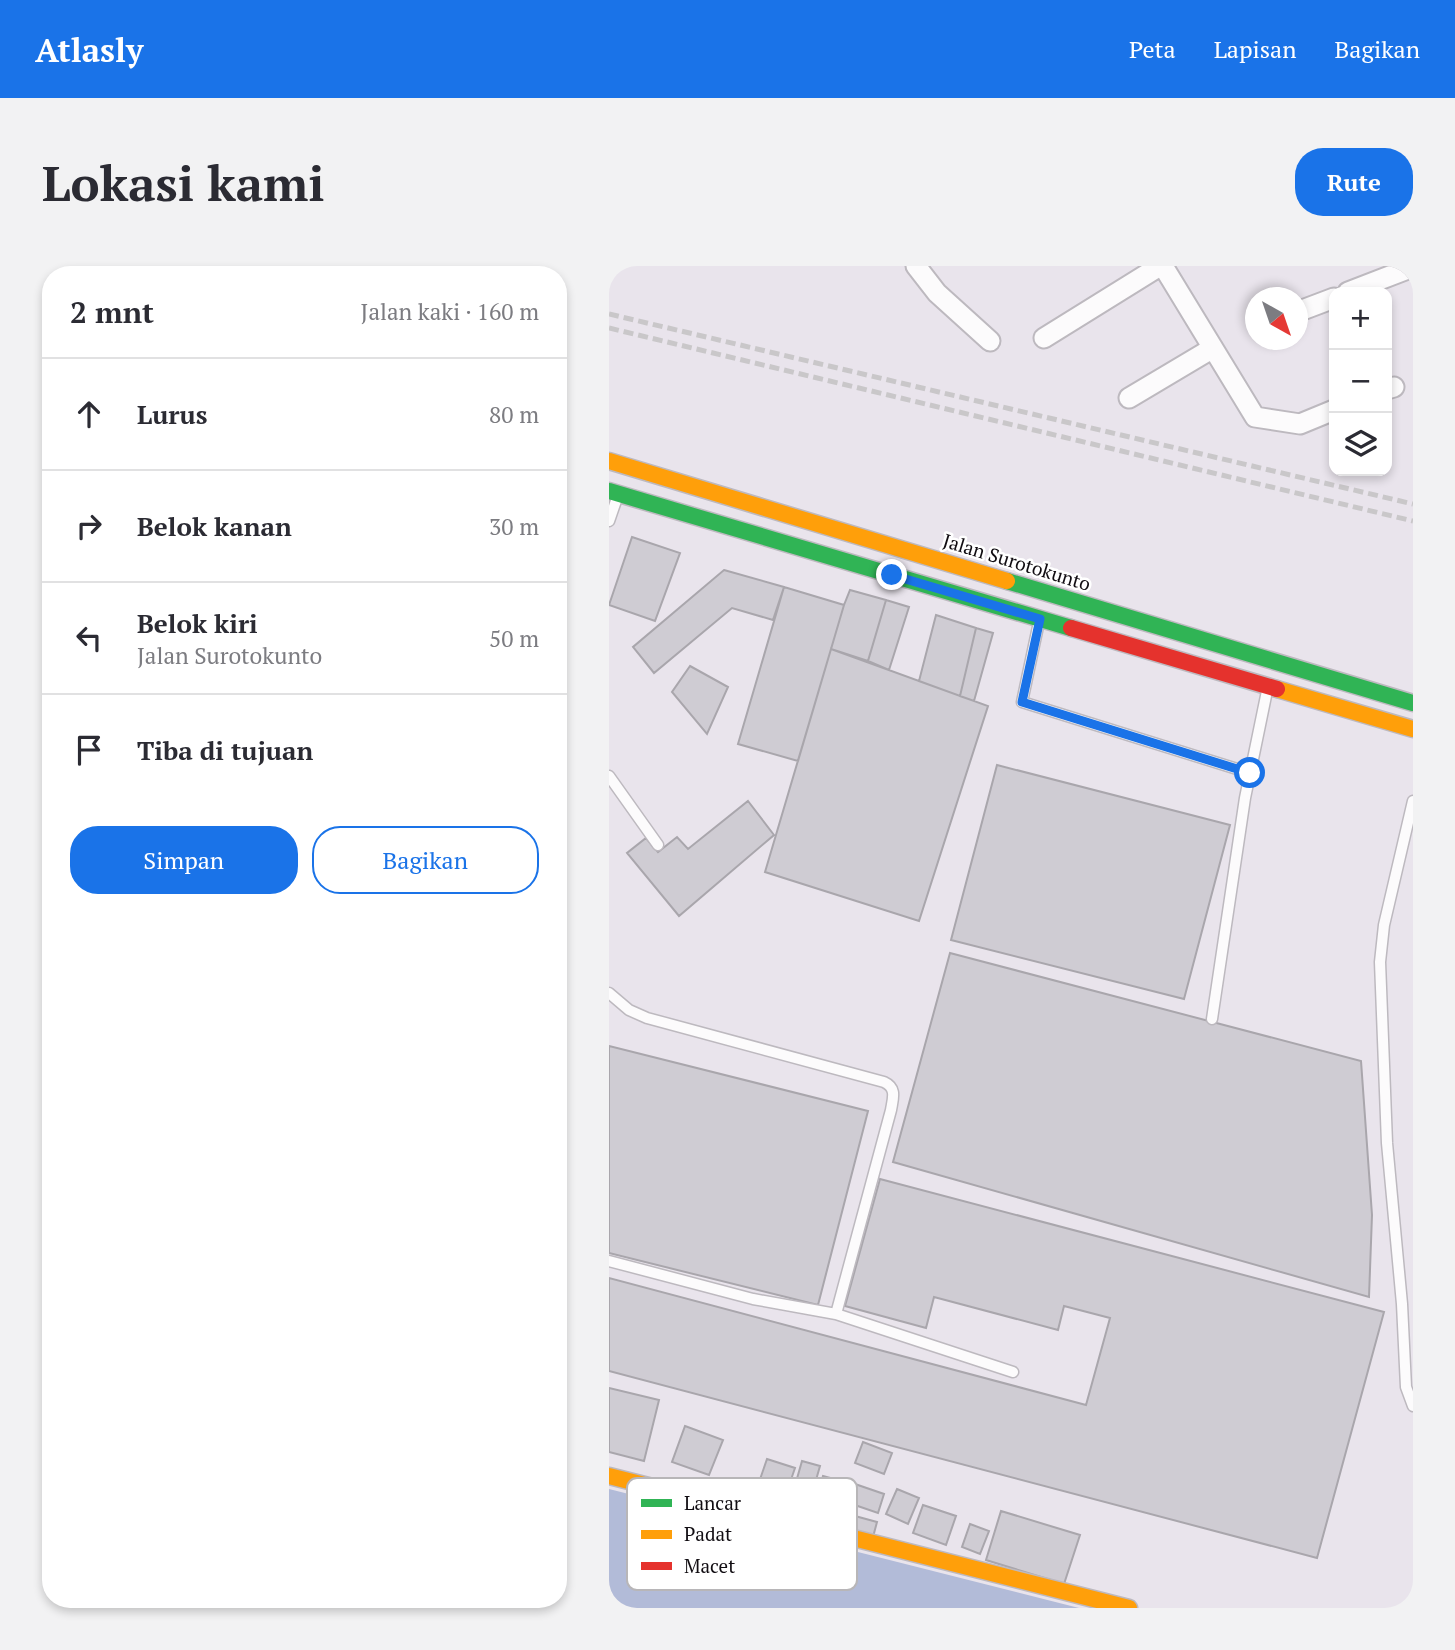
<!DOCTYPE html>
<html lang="id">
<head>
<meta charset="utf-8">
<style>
	:root { --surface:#fff; --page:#f2f2f3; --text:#2b2b33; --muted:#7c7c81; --line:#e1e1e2; --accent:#1a73e8 }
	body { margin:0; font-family:"PT Serif",serif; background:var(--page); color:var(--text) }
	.controls { position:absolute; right:21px; top:21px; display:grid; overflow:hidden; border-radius:14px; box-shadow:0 4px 10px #0003 }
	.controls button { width:63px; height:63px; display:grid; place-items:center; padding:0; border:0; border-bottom:2px solid var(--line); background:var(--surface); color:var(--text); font:35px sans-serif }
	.compass { position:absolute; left:636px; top:21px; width:63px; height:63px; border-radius:50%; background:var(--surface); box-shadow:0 4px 10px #0003; rotate:140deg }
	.stop { position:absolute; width:21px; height:21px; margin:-16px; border:5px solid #1a73e8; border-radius:50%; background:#fff }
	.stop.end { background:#1a73e8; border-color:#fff; box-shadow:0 2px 7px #0008 }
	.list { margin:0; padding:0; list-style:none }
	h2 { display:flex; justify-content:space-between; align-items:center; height:91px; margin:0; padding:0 28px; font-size:30px }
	h2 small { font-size:23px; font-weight:400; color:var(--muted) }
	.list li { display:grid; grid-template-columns:46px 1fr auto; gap:21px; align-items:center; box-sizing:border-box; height:112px; padding:0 28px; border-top:2px solid var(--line) }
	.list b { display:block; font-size:26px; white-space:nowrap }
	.list p { margin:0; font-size:23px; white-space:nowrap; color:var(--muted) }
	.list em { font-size:23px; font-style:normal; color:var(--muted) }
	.actions { display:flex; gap:14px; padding:21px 28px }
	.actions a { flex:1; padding:16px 0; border:2px solid var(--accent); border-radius:28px; text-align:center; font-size:24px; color:var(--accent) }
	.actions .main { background:var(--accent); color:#fff }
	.icon { flex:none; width:38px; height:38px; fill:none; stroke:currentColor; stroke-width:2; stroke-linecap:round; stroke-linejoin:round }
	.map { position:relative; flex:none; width:804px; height:1342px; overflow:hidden; border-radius:28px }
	header { display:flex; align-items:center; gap:42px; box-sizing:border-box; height:98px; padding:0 35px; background:var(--accent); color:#fff }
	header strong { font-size:33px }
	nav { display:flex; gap:38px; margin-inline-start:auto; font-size:24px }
	.intro { display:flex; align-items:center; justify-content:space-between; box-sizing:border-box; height:168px; padding:0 42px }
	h1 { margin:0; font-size:49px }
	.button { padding:18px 32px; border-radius:28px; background:var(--accent); color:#fff; font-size:24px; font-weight:700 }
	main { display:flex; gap:42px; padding:0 42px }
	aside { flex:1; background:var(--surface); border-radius:28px; box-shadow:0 4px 10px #0003 }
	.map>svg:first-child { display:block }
	.water { fill:#b2bbd8 }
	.building { fill:#cfccd3; stroke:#a9a6ac; stroke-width:2 }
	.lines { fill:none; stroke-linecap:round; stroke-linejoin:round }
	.lane-casing { stroke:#bdb9bf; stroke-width:13 }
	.street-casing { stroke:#bdb9bf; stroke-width:23 }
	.fast-casing { stroke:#bdb9bf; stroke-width:19 }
	.slow-casing { stroke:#bdb9bf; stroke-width:19 }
	.jam-casing { stroke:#bdb9bf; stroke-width:19 }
	.lane { stroke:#fcfbfc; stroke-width:10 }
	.street { stroke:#fcfbfc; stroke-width:19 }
	.fast { stroke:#30b455; stroke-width:16 }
	.slow { stroke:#ff9f0a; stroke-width:16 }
	.jam { stroke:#e5322d; stroke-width:16 }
	.rail { stroke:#c9c7c9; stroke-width:5; stroke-dasharray:10 5; stroke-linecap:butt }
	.route { stroke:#1a73e8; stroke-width:9 }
	.labels { text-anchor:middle; stroke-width:5; stroke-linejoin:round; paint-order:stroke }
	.street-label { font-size:19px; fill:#110d12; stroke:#fff }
	.key { fill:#fff; stroke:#b8b6b8; stroke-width:2 }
	.key-label { font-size:19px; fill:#110d12 }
</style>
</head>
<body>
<header>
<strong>Atlasly</strong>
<nav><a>Peta</a><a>Lapisan</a><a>Bagikan</a></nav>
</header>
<div class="intro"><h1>Lokasi kami</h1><a class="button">Rute</a></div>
<main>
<aside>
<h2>2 mnt<small>Jalan kaki · 160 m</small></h2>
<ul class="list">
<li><svg class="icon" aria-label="ahead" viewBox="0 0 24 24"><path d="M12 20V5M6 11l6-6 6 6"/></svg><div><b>Lurus</b></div><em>80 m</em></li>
<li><svg class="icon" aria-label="right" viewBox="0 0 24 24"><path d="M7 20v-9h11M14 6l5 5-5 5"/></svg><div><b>Belok kanan</b></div><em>30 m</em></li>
<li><svg class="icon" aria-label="left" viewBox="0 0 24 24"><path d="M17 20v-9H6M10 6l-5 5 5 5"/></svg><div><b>Belok kiri</b><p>Jalan Surotokunto</p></div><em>50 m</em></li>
<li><svg class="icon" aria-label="arrive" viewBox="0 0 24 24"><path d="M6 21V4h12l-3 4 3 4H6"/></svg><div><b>Tiba di tujuan</b></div></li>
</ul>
<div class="actions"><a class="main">Simpan</a><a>Bagikan</a></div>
</aside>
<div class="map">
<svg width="804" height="1342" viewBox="0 0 804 1342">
	<rect width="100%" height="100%" fill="#e9e4ec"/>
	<path class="water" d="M 0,1223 L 470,1342 L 0,1342 Z"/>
	<path class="building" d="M 23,271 L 71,287 L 46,355 L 0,339 Z
		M 115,304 L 175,321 L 164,354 L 123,342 L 45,407 L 24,381 Z
		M 175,321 L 235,339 L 189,495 L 129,478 Z
		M 241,324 L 277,334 L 259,395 L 222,383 L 235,339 Z
		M 277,334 L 300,341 L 280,404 L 259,395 Z
		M 327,349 L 367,362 L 351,430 L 310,415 Z
		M 367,362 L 384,367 L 365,435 L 351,430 Z
		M 222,383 L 379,440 L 310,655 L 156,606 Z
		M 81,400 L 119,421 L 98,468 L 63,426 Z
		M 388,499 L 621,559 L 575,733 L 342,674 Z
		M 139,535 L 165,569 L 70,650 L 18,587 L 37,572 L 49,586 L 68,571 L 79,583 Z
		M 341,687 L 752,795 L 763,949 L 760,1031 L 284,896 Z
		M 0,780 L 259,845 L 209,1039 L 0,987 Z
		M 271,913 L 775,1046 L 708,1292 L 0,1105 L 0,1012 L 477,1139 L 501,1052 L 455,1040 L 449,1064 L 325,1031 L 317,1062 L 236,1040 Z
		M 0,1122 L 50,1134 L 35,1195 L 0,1186 Z
		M 76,1160 L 114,1174 L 100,1209 L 63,1196 Z
		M 254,1176 L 283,1187 L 275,1208 L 246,1197 Z
		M 158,1193 L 186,1202 L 176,1231 L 148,1222 Z
		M 193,1195 L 211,1200 L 203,1228 L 185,1223 Z
		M 214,1210 L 236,1216 L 229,1243 L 207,1237 Z
		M 246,1218 L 275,1228 L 269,1247 L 240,1237 Z
		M 288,1223 L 310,1232 L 299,1258 L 277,1248 Z
		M 314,1239 L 347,1250 L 337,1279 L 304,1267 Z
		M 392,1245 L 471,1269 L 455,1318 L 377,1294 Z
		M 235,1247 L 268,1256 L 264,1271 L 232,1262 Z
		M 361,1258 L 380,1265 L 371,1288 L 353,1281 Z"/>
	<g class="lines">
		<defs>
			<path id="lane" d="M 0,255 L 8,232
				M 430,356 L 413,436 L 641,507
				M 0,510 L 49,579
				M 804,535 L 775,659 L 771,696 L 778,877 L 793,1038 L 797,1121 L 804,1140
				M 0,727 L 20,744 L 38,752 L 275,816 C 288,822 284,832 282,844 L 227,1048 L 404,1106
				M 603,753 L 636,532 L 658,425
				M 0,995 L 144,1033 L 227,1048"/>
			<path id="street" d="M 307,0 L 328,27 L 381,75
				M 554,0 L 646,151 L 691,158 L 725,144
				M 739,26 L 804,1
				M 688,46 L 725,32
				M 435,72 L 551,0
				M 778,123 L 785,121
				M 520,132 L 604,82"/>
			<path id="fast" d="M 0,225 L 462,362
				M 398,315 L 804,437"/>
			<path id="slow" d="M 0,195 L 398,315
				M 668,423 L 804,463
				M 0,1210 L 520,1342"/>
			<path id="jam" d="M 462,362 L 668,423"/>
		</defs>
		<use href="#lane" class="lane-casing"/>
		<use href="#street" class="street-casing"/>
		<use href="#fast" class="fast-casing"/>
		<use href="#slow" class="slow-casing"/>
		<use href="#jam" class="jam-casing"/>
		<use href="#lane" class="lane"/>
		<use href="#street" class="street"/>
		<use href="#fast" class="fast"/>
		<use href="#slow" class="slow"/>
		<use href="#jam" class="jam"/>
		<path class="rail" d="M 0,48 L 804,238
			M 0,62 L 804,255"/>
	</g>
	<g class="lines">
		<path class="route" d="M 283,309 L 431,353 L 413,436 L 641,507"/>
	</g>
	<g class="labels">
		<g class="street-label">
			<text transform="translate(408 296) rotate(17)" y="7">Jalan Surotokunto</text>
		</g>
	</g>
	<rect x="18" y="1212" width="230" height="112" rx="10" class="key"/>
	<rect x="32" y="1233" width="31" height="8" fill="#30b455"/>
	<rect x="32" y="1264" width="31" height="9" fill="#ff9f0a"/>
	<rect x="32" y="1296" width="31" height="8" fill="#e5322d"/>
	<g class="key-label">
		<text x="75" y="1244">Lancar</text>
		<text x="75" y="1275">Padat</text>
		<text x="75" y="1307">Macet</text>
	</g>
</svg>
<div class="controls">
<button>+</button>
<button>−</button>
<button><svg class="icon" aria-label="layers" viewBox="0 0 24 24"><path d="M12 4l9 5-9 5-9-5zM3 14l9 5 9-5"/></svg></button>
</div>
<svg class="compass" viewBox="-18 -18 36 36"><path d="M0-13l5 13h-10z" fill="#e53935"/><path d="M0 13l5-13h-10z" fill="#7c7c81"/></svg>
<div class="stop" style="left:641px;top:507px"></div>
<div class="stop end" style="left:283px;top:309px"></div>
</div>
</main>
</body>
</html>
